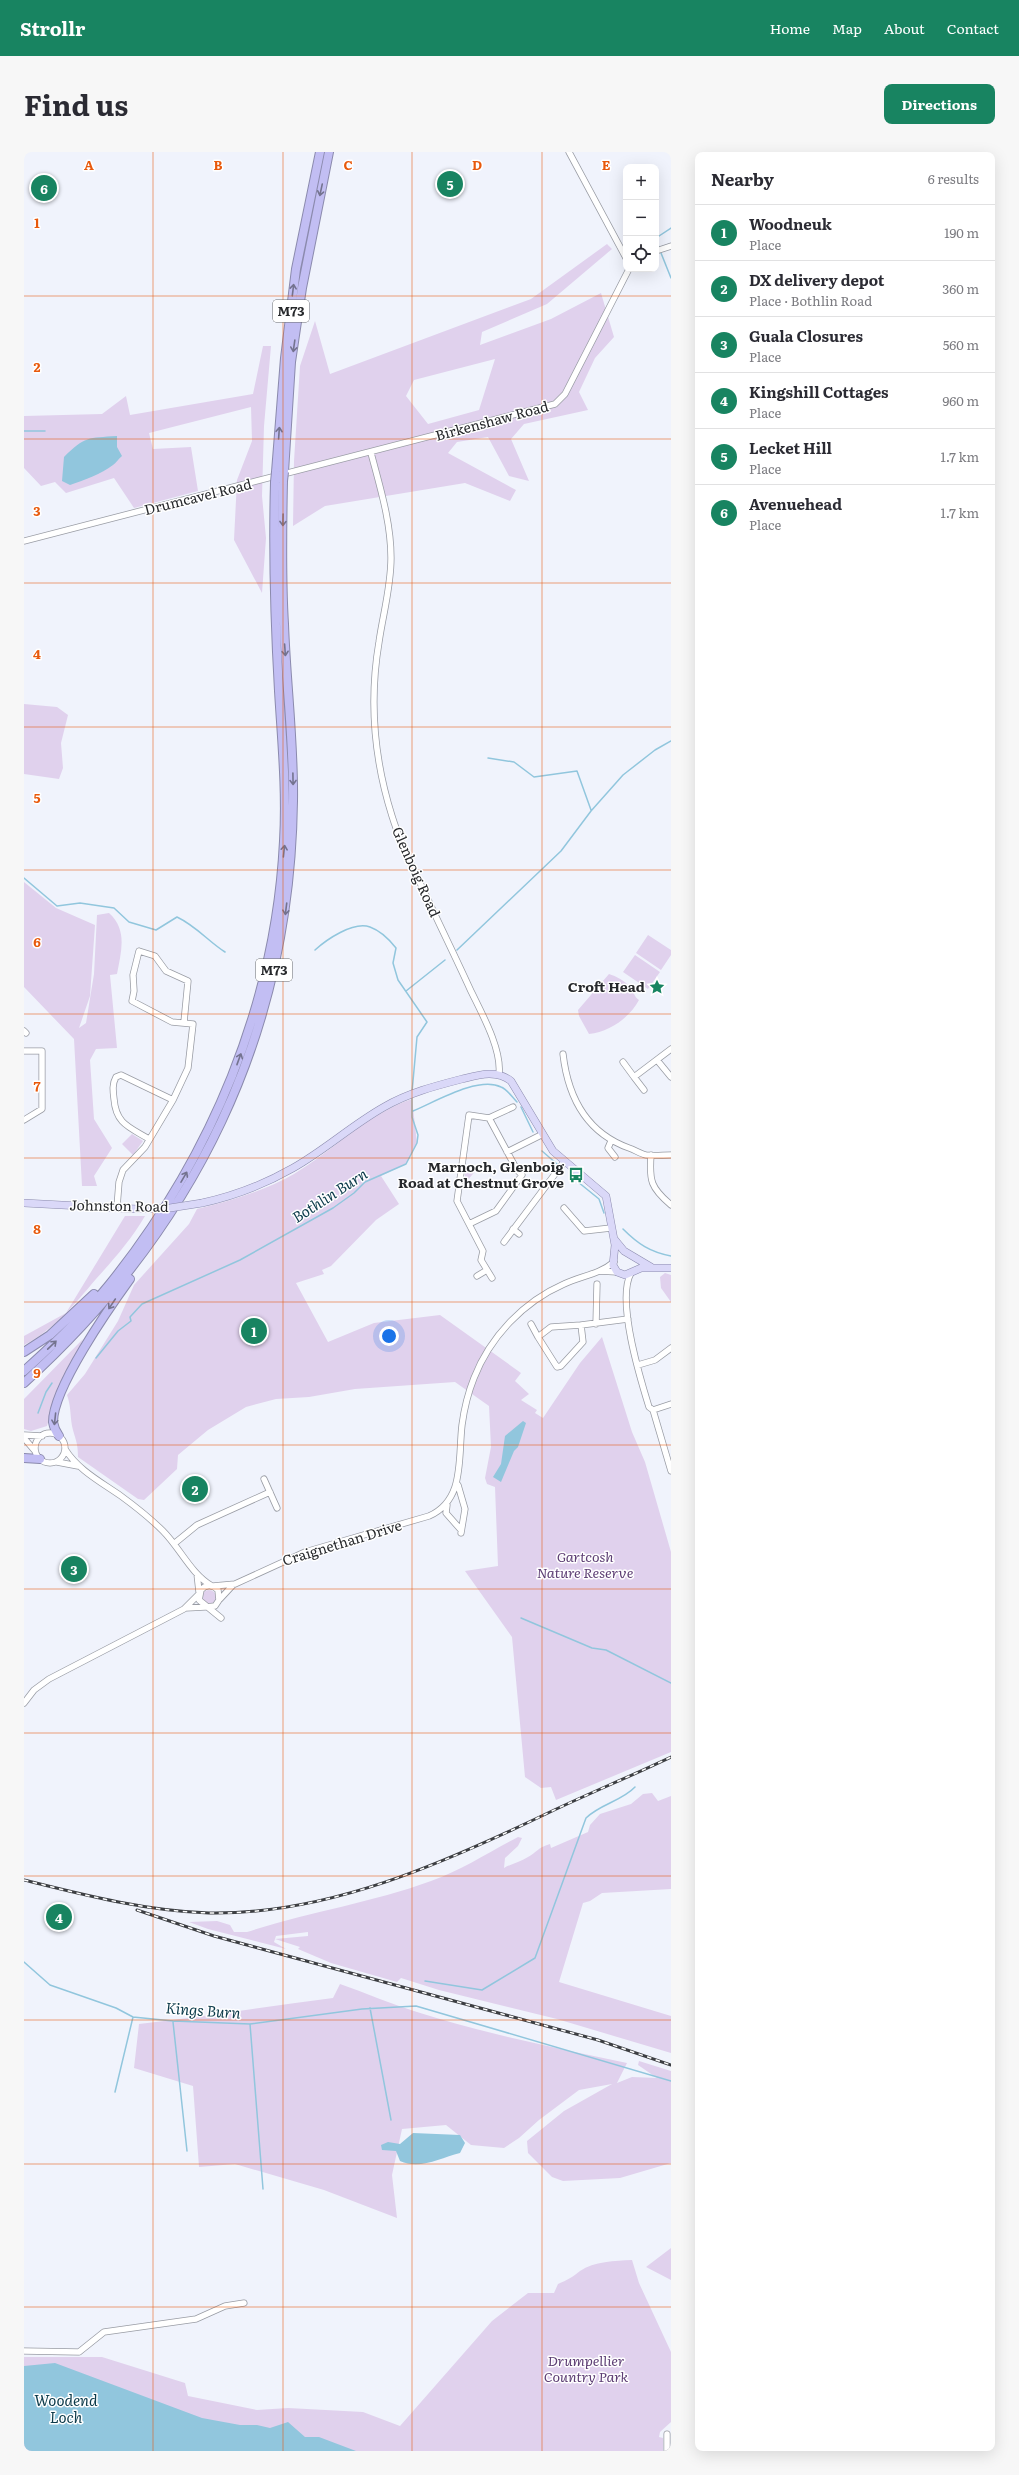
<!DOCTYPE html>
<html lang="en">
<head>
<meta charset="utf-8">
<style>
	:root { --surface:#fff; --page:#f7f7f7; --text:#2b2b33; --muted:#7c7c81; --line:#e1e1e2; --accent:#188461 }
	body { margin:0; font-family:Literata,serif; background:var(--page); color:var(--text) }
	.controls { position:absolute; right:12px; top:12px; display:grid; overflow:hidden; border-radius:8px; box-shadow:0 4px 16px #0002 }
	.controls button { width:36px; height:36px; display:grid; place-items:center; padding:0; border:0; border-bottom:1px solid var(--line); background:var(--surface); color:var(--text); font:20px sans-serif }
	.you { position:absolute; left:365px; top:1184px; width:14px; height:14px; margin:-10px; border:3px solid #fff; border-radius:50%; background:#1a73e8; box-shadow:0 0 0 6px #1a73e833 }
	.badge { display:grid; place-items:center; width:26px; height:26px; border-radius:50%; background:var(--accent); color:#fff; font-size:13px; font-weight:700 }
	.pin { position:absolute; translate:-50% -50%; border:2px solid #fff; box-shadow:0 1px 4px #0006 }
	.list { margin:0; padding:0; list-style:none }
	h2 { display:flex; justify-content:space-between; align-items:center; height:52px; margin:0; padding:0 16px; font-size:17px }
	h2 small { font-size:13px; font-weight:400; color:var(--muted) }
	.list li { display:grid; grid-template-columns:26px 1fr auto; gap:12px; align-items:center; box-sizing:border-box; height:56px; padding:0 16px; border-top:1px solid var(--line) }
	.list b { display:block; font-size:15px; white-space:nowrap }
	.list p { margin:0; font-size:13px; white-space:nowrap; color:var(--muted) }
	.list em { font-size:13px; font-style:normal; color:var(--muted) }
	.icon { flex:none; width:22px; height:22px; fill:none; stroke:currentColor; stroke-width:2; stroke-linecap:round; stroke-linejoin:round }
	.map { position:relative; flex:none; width:647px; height:2299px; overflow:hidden; border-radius:8px }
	header { display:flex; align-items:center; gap:24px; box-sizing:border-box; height:56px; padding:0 20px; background:var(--accent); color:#fff }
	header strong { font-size:19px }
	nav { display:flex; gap:22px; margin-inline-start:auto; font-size:14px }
	.intro { display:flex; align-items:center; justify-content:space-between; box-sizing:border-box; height:96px; padding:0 24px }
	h1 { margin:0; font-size:28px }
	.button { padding:10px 18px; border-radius:8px; background:var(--accent); color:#fff; font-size:14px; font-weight:700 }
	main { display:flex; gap:24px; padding:0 24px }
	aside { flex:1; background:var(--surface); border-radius:8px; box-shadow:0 4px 16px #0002 }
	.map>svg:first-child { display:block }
	.green { fill:#e0d1ed; fill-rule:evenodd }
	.water { fill:#91c6dd }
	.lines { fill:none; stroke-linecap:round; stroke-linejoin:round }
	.stream { stroke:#91c6dd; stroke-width:1.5 }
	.minor-casing { stroke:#999ca4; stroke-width:7 }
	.major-casing { stroke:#8b8aad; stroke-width:8 }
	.highway-casing { stroke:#8b8aad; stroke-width:10 }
	.minor { stroke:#fff; stroke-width:5.5 }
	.major { stroke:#dad8f8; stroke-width:7 }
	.highway { stroke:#c2bef3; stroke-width:8 }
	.rail-casing { stroke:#3c3e42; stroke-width:3 }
	.rail { stroke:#fff; stroke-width:1.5; stroke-dasharray:4.5; stroke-linecap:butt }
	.major-bridge-casing { stroke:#8b8aad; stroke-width:8; stroke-linecap:butt }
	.highway-bridge-casing { stroke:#8b8aad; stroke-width:10; stroke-linecap:butt }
	.major-bridge { stroke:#dad8f8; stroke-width:7 }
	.highway-bridge { stroke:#c2bef3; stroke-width:8 }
	.oneway { stroke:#74738f }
	.grid { fill:none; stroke:#e8590c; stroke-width:1; stroke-opacity:0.55 }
	.labels { text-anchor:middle; stroke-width:3; stroke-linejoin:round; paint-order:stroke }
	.shield { fill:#fff; stroke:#67686b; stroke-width:1 }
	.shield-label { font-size:13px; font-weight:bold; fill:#26282b }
	.street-label { font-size:14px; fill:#26282b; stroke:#fff }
	.poi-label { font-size:14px; font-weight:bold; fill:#26282b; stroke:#fff; text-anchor:end }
	.park-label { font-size:14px; font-style:italic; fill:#5d3e74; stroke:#fff }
	.water-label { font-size:15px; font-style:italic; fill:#0b3a4a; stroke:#fff }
	.grid-label { font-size:13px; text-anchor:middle; font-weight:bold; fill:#e8590c; stroke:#fff; stroke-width:3; stroke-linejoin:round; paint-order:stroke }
</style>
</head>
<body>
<header>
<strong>Strollr</strong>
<nav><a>Home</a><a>Map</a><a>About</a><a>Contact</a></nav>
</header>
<div class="intro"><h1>Find us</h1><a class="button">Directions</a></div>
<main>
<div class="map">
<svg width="647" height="2299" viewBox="0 0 647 2299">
	<rect width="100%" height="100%" fill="#f0f3fc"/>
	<path class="green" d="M 583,92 L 588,97 L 523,152 L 458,180 L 456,193 L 527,167 L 577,141 L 590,185 L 571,206 L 555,240 L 564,258 L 500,272 L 487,287 L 505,329 L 485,324 L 464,285 L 433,290 L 424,301 L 492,338 L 486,349 L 441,331 L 301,354 L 269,374 L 270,309 L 276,214 L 291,169 L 306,222 L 507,147 ZM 471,207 L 455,258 L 404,272 L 382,244 L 390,228 Z
		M 239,194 L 247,194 L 240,274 L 238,344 L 242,386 L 238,441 L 210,388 L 213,328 L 228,289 L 227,255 L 125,281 L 129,297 L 167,295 L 174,339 L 110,356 L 90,326 L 42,341 L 31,330 L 17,334 L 0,316 L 0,264 L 78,262 L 102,244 L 106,263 L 229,242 Z
		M 0,552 L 33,555 L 44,563 L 37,591 L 39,616 L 35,627 L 0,622 Z
		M 0,730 L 32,756 L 71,773 L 66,844 L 55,876 L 62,871 L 70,822 L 73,763 L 85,761 C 104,778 97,800 93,822 L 86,823 L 93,896 L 72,897 L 66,908 L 70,967 L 88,996 L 70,1024 L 73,1034 L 58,1034 L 50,887 L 0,835 Z
		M 624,783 L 647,798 L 647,803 L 637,818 L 612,801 Z
		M 611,803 L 636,820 L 624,837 L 599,820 Z
		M 585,822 C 592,824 601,829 606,835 C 611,840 609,844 615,848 C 606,865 586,880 565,882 L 555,864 L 554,858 Z
		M 388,947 L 393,991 L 382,1012 L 357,1024 L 375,1052 L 352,1068 L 307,1114 L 298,1118 L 300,1122 L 272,1131 L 304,1190 L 350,1171 L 416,1163 L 497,1221 L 491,1229 L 505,1242 L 497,1248 L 513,1258 L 511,1261 L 519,1266 L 556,1211 L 578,1185 L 608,1280 L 621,1310 L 647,1400 L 647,1600 L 532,1648 L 527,1635 L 517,1636 L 501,1625 L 488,1485 L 441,1419 L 474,1414 L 471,1335 L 463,1332 L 461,1326 L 467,1295 L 465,1254 L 431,1230 L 331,1237 L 285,1245 L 252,1247 L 222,1255 L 184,1278 L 154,1303 L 153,1317 L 120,1348 L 114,1347 L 54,1305 C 54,1290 51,1287 48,1274 C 46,1263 47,1254 43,1243 L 61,1222 L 94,1169 L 110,1133 L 165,1072 L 173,1057 C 206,1049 240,1039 270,1022 C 310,998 343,962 388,947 Z
		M 108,982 L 119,989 L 109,1003 L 98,992 Z
		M 441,1014 L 454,1016 L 442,1030 L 438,1029 L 441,1028 Z
		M 101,1064 L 121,1064 C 107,1088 90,1107 72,1127 C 50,1153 31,1177 0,1193 L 0,1184 L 42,1161 Z
		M 641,1121 L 647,1123 L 647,1150 L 637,1136 L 636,1125 Z
		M 59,1187 L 29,1252 L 23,1274 L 7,1279 L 0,1277 L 0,1247 Z
		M178 1445a7 7 0 1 1 14 0a7 7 0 1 1-14 0Z
		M 628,1641 L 634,1649 L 647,1644 L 647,1737 L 578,1741 L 566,1749 L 559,1751 L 535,1830 L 647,1864 L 647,1901 L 533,1867 L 415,1838 L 377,1826 L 373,1830 L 307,1811 L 274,1797 L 276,1795 L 251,1787 L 250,1790 L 262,1797 L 184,1777 L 165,1770 L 193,1769 L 206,1773 L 210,1780 L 223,1780 C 284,1760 347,1751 407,1729 C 438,1718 465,1700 494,1685 L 498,1686 L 494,1694 L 481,1706 L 480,1716 C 487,1712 496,1710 504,1705 C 513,1700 513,1696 526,1692 L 527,1696 L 564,1680 L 566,1673 L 576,1662 L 607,1652 L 619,1642 ZM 284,1780 L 284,1784 L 251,1787 L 252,1784 Z
		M 316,1832 C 342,1841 367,1852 393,1860 C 462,1882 533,1896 603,1911 L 593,1931 L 608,1925 L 633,1926 L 614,1913 L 615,1909 L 647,1919 L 647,2011 L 596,2026 L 539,2029 L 528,2025 L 504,2001 L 503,1989 L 540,1959 L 588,1932 L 555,1938 L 515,1968 L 495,1986 L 480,1996 L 447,1993 L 422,1973 L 378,1977 L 368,2023 L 373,2066 L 300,2038 L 211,2012 L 175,2015 L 169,1934 L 110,1916 L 115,1872 C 180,1865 244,1854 309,1846 Z
		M 647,2096 L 647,2128 L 622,2115 Z
		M 608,2108 L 615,2131 L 647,2200 L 647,2270 L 636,2280 L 635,2285 L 639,2286 L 639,2299 L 0,2299 L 0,2205 L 78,2205 L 161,2231 L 164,2244 L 233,2258 L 264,2256 L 339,2260 L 376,2274 L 468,2169 L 504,2141 L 530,2141 L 534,2132 C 543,2128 549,2125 556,2119 C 570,2109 591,2109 608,2108 Z"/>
	<path class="water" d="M 93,284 L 93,295 L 98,304 C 94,307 92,311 89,313 C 77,322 61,328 46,333 L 38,329 L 40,305 C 61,284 64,286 93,284 Z
		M 499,1269 L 502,1271 L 494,1295 L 490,1299 L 477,1330 L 469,1325 L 477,1312 L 481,1284 Z
		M 389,1981 L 436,1983 L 441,1991 L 436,2001 C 416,2006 396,2018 376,2009 L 372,1999 L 358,1998 L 357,1993 L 364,1990 L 376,1992 Z
		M 31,2211 L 178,2266 L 216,2273 L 233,2273 L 246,2276 L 264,2270 L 281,2285 L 295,2285 L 332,2299 L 357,2299 L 0,2299 L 0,2214 Z"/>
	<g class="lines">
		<path class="stream" d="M 635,96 L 632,86 L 647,76
			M 637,101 L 647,126
			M 0,279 L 21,279
			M 464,606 L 490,610 L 510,625 L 553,619 L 567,658
			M 0,726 L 33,754 L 56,751 L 90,756 L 105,770 L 132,778 L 153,765 C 172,774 184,789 201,800
			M 291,798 C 302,788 329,769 346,775 C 357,779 365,787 372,796 L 369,811 L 374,828 L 403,870 L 393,885 L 388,940
			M 433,798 L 537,699 L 567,659 L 599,623 L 631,598 L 647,589
			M 382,839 L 421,808
			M 497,955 L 509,980
			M 389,959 C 411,950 454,924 477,935 C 483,937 488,945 493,950
			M 518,999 L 533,1012
			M 554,1030 L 575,1047 L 580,1061
			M 599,1077 C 614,1092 626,1100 647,1104
			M 72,1206 L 94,1179 L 107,1169 L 106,1165 L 118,1152 L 216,1108 L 309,1056 L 330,1041 L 341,1030 L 382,1012 L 393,991 L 394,983 L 388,965 L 388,944
			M 14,1261 L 22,1240 L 28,1231
			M 497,1466 L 568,1496 L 582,1498 L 647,1531
			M 0,1810 L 26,1833 L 92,1856 L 109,1865 L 149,1869 L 226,1872 L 338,1857 L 392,1854 L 647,1929
			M 401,1829 L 458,1838 L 511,1806 L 562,1666 C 576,1652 598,1649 611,1635
			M 346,1856 L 367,1968
			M 149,1870 L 163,1999
			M 226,1872 L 239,2037
			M 91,1940 L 109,1865"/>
		<defs>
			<path id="minor" d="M 545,0 L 602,106
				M 632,99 L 647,94
				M 347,301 C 356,335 367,370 367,406 C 367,435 359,462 355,490 C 345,549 350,607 368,664 C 376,690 388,715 400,739 C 415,772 431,804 446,837 C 457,860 478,897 475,922
				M 0,389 L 531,252 L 541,242 L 605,117
				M 0,879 L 2,881
				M 0,899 L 18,899 L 18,957 L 0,968
				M 539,902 C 544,945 563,981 605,996 C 611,998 617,1002 622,1003 C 630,1004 639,1003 647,1003
				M 633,908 L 647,925
				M 599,910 L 610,925 L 647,897
				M 610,925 L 620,938
				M 149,948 L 164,916 L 169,872 L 148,870 L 108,849 L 110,839 L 109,823 L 115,799 L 131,804 L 142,819 L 164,829 L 160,870
				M 465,966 L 489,955
				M 587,989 L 584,996 L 591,1005
				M 483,1000 L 517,983
				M 627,1003 C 625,1029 627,1036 647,1053
				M 93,1055 L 95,1030 L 99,1018 L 121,995 L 149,948 L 97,923 L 92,925 C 88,932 89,939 90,947 C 92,972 105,975 125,987
				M 540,1056 L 560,1079 L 587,1076
				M 445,1072 L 472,1059 L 498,1023 L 493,1018 L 465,966 L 445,963 L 433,1049 L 459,1099 L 457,1108 L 468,1126
				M 489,1077 L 495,1082
				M 480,1090 L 540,1010
				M 576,1119 L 593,1120
				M 607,1121 C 592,1148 616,1226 625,1255 L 629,1258 L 647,1319
				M 453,1124 L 463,1118
				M 507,1172 L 514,1185
				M 572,1172 L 573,1132
				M 557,1173 L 527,1175 L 514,1185 L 533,1215 L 537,1214 L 559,1190 L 557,1173 L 604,1167
				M 614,1213 L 631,1208 L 647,1196
				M 629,1258 L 647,1252
				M11 1296a15 15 0 1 1 30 0a15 15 0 1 1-30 0Z
				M 0,1283 L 18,1284
				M 0,1286 L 11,1299
				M 41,1297 C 54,1318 77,1330 97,1344 C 112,1355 126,1366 139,1379 C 156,1396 167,1422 188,1434
				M 33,1310 L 54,1314
				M 240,1327 L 253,1356
				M 434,1333 L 441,1357 L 437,1381
				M 423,1353 L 422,1361 L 437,1378
				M 151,1391 L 173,1373 L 246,1340
				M 173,1422 L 175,1440
				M 189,1434 L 211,1432 L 281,1400 L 405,1364 C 441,1348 434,1307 438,1273 C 440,1258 444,1241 450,1226 C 466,1185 499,1150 540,1132 C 557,1124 576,1122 590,1110
				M 196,1447 L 209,1433
				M 182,1455 L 191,1454 L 195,1448 L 194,1438 C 189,1433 182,1432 177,1438 L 175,1448 L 197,1466
				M 162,1456 L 181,1455
				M 0,1551 L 10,1538 L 25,1527 L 160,1457 L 175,1442
				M 0,2199 L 55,2200 L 80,2180 L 172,2167 L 201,2154 L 220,2151
				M 643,2282 L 643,2299"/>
			<path id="major" d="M 0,1051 L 113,1057
				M 178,1051 C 210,1044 241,1032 269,1016 C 301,998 328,973 360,955 C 384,941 411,934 438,927 C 454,923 472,917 487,929 L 529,999 L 582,1044 L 591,1093 L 589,1113 L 593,1120 L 601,1123 L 617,1116 L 647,1116
				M 591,1088 L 600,1099 L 627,1115"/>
			<path id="highway" d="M 252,320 L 261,206 L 272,117 L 296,0
				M 260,320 L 267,210 L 278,136 L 305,0
				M 0,1200 L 26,1183 L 70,1142
				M 0,1219 C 30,1192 60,1164 85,1133 C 187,1006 252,852 260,689 C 263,639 258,589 255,539 C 251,469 249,400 251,330
				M 0,1231 C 171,1076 266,882 269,649 C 270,590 262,531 260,472 C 257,424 258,376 259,329
				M 35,1284 C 32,1280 30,1276 29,1270 C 29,1236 85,1156 106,1127
				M 0,1306 L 16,1307"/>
		</defs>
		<use href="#minor" class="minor-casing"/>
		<use href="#major" class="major-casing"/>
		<use href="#highway" class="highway-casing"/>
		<use href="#minor" class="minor"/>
		<use href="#major" class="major"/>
		<use href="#highway" class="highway"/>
		<defs>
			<path id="rail" d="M 0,1728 C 60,1743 122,1759 185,1761 C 304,1763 420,1711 526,1660 C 566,1641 607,1624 647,1605
				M 113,1758 L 190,1784 L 574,1888 L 647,1913"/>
		</defs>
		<use href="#rail" class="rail-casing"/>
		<use href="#rail" class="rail"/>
		<defs>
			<path id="major-bridge" d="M 113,1057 L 146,1056 L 178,1051"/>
			<path id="highway-bridge" d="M 259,329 L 260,320
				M 251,330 L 252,320"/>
		</defs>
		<use href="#major-bridge" class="major-bridge-casing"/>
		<use href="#highway-bridge" class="highway-bridge-casing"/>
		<use href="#major-bridge" class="major-bridge"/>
		<use href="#highway-bridge" class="highway-bridge"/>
	</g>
	<defs><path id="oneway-shaft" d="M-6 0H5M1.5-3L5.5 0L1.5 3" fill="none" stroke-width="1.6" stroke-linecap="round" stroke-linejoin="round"/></defs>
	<g class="oneway">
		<use href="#oneway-shaft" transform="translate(297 38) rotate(102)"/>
		<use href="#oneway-shaft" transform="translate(269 138) rotate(-83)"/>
		<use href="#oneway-shaft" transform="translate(270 194) rotate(98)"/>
		<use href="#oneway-shaft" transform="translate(255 281) rotate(-86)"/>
		<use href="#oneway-shaft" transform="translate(259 368) rotate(91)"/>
		<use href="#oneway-shaft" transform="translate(261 498) rotate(86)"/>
		<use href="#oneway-shaft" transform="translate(269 627) rotate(89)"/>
		<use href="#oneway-shaft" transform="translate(260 699) rotate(-84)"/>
		<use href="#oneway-shaft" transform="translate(262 757) rotate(97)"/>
		<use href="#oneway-shaft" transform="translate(215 907) rotate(-70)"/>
		<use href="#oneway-shaft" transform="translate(160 1025) rotate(-60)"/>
		<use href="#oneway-shaft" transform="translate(88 1152) rotate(124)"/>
		<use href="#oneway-shaft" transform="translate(28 1193) rotate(-44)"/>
		<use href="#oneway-shaft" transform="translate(31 1267) rotate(96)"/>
	</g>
	<path class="grid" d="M 129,0 L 129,2299M 259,0 L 259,2299M 388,0 L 388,2299M 518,0 L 518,2299M 0,144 L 647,144M 0,287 L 647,287M 0,431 L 647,431M 0,575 L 647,575M 0,718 L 647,718M 0,862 L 647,862M 0,1006 L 647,1006M 0,1150 L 647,1150M 0,1293 L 647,1293M 0,1437 L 647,1437M 0,1581 L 647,1581M 0,1724 L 647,1724M 0,1868 L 647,1868M 0,2012 L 647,2012M 0,2155 L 647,2155"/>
	<defs>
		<symbol id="sight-bare" viewBox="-9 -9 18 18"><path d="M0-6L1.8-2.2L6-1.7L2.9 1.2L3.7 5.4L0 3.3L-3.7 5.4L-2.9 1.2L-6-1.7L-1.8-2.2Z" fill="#188461" stroke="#fff" stroke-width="2.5" paint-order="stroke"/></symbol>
		<symbol id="bus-bare" viewBox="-9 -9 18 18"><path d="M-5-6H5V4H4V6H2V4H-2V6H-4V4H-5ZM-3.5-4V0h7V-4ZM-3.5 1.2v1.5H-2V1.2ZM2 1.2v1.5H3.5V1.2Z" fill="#188461" stroke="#fff" stroke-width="2.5" paint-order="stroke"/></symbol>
	</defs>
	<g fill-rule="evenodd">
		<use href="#sight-bare" x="622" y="824" width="22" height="22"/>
		<use href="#bus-bare" x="541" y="1012" width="22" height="22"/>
	</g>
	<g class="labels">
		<g class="shield">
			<rect x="249" y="148" width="36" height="22" rx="3"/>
			<rect x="232" y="807" width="36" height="22" rx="3"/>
		</g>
		<g class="shield-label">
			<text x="267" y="164">M73</text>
			<text x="250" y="823">M73</text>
		</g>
		<g class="street-label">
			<text transform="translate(468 269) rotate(-15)" y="5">Birkenshaw Road</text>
			<text transform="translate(174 345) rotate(-14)" y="5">Drumcavel Road</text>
			<text transform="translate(392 720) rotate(66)" y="5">Glenboig Road</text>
			<text transform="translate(95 1054) rotate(1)" y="5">Johnston Road</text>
			<text transform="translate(318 1391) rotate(-17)" y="5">Craignethan Drive</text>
		</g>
		<g class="poi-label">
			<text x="621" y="840">Croft Head</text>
			<text x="540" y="1020">Marnoch, Glenboig<tspan x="540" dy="16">Road at Chestnut Grove</tspan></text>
		</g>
		<g class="park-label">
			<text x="561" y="1410">Gartcosh<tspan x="561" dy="16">Nature Reserve</tspan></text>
			<text x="562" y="2214">Drumpellier<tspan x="562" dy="16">Country Park</tspan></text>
		</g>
		<g class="water-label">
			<text transform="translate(306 1044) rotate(-33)" y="5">Bothlin Burn</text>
			<text transform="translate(179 1859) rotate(4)" y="5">Kings Burn</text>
			<text x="42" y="2254">Woodend<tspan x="42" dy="17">Loch</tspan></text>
		</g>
	</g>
	<g class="grid-label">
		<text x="65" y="18">A</text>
		<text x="194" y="18">B</text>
		<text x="324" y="18">C</text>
		<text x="453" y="18">D</text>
		<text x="582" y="18">E</text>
		<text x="13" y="76">1</text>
		<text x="13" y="220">2</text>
		<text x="13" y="364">3</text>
		<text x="13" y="507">4</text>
		<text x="13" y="651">5</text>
		<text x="13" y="795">6</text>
		<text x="13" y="939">7</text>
		<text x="13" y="1082">8</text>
		<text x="13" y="1226">9</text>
	</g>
</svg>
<div class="controls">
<button>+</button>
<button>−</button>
<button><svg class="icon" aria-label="locate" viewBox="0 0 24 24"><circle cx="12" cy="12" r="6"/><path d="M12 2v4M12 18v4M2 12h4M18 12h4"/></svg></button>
</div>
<div class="you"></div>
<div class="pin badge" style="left:230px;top:1179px">1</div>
<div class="pin badge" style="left:171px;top:1337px">2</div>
<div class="pin badge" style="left:50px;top:1417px">3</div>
<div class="pin badge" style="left:35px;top:1765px">4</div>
<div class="pin badge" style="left:426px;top:32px">5</div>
<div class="pin badge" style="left:20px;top:36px">6</div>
</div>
<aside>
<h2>Nearby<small>6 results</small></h2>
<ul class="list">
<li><span class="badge">1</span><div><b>Woodneuk</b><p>Place</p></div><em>190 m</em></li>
<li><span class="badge">2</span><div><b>DX delivery depot</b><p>Place · Bothlin Road</p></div><em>360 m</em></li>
<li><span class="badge">3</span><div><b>Guala Closures</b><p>Place</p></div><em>560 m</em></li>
<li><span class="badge">4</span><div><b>Kingshill Cottages</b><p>Place</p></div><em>960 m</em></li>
<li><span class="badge">5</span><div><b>Lecket Hill</b><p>Place</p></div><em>1.7 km</em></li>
<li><span class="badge">6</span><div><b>Avenuehead</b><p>Place</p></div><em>1.7 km</em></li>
</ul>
</aside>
</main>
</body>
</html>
